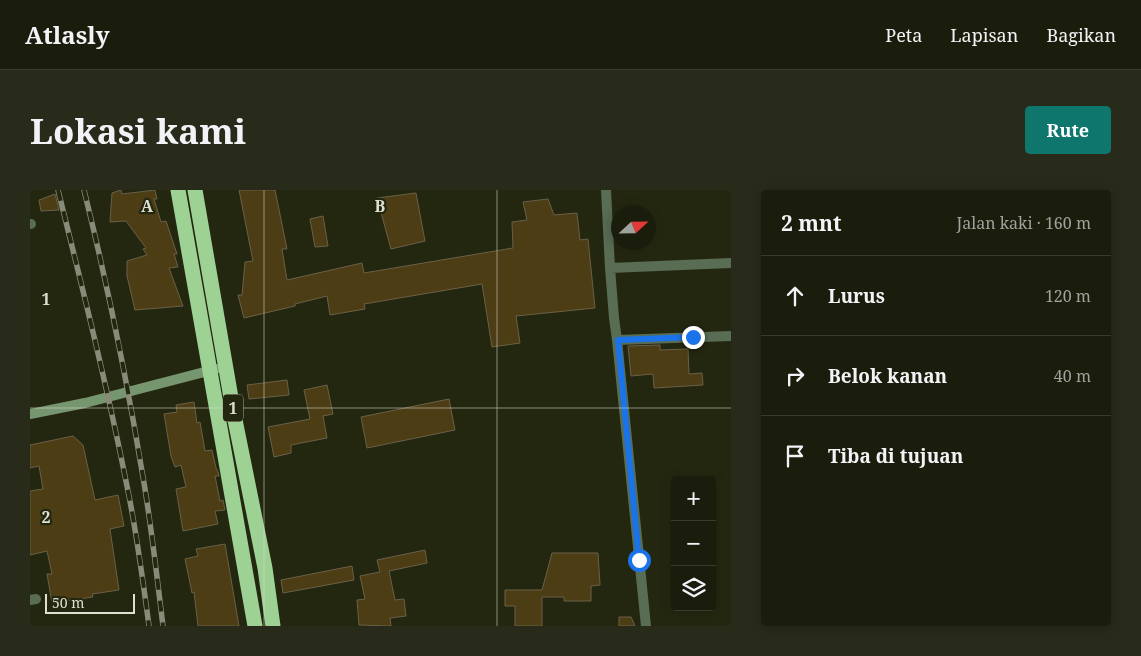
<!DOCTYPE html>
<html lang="id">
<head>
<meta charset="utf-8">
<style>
	:root { --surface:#1b1d0c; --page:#282a1a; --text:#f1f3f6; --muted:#a0a29d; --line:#393b2d; --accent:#0f766e }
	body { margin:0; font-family:"Noto Serif",serif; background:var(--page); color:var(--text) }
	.controls { position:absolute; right:15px; bottom:15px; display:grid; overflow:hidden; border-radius:5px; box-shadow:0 2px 12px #0003 }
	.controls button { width:45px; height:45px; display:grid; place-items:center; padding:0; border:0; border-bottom:1px solid var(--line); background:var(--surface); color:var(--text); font:25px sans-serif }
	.compass { position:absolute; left:581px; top:15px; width:45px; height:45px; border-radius:50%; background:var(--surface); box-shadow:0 2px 12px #0003; rotate:68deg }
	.scale { position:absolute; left:15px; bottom:12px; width:90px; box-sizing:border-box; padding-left:5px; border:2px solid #dddfd1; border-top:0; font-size:14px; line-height:18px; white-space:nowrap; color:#dddfd1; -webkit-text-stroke:4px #242710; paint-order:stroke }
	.stop { position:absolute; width:15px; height:15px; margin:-11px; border:4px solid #1a73e8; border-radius:50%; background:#fff }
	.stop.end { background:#1a73e8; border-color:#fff; box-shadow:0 1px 5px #0008 }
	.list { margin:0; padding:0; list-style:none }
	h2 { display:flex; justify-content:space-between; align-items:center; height:65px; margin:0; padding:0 20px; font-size:21px }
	h2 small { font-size:16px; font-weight:400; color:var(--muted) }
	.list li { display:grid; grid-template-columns:32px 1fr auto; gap:15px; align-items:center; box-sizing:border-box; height:80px; padding:0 20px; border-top:1px solid var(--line) }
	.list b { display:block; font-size:19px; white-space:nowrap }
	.list em { font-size:16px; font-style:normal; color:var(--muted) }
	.icon { flex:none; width:28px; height:28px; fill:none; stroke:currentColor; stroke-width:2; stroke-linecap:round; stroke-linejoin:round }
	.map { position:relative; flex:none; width:701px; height:436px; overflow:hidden; border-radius:5px }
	header { display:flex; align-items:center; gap:30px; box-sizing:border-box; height:70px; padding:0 25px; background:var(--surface); border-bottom:1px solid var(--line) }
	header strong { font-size:24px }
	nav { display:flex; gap:28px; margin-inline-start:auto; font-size:18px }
	.intro { display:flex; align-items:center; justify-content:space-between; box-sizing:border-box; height:120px; padding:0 30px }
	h1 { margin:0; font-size:35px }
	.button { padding:12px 22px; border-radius:5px; background:var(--accent); color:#fff; font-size:18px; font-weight:700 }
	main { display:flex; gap:30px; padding:0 30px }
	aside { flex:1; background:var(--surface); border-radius:5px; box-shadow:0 2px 12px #0003 }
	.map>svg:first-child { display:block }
	.building { fill:#4c3d15; stroke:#6a6048 }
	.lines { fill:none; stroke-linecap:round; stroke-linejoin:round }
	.street { stroke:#586d54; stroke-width:10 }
	.secondary { stroke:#75966f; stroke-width:10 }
	.highway { stroke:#9ed295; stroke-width:15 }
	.rail-casing { stroke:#898b79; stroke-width:5.5 }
	.rail { stroke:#242710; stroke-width:4; stroke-dasharray:11; stroke-linecap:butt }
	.route { stroke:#1a73e8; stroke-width:6 }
	.grid { fill:none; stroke:#dddfd1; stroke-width:1; stroke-opacity:0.55 }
	.labels { text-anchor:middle; stroke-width:4.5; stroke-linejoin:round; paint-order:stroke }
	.shield { fill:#242710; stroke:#a6a897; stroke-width:1 }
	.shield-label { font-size:16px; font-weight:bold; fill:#dddfd1 }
	.grid-label { font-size:16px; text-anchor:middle; font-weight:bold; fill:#dddfd1; stroke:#242710; stroke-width:4.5; stroke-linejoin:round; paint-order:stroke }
</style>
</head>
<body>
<header>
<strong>Atlasly</strong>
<nav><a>Peta</a><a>Lapisan</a><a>Bagikan</a></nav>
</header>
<div class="intro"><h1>Lokasi kami</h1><a class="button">Rute</a></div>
<main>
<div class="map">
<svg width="701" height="436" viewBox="0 0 701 436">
	<rect width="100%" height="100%" fill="#242710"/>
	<path class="building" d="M 91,0 L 92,4 L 125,0 L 127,9 L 124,9 L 131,32 L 136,31 L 147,64 L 144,64 L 148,77 L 139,78 L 153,116 L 105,120 L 97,86 L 97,71 L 117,65 L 113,59 L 116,58 L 96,31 L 80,32 L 82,3 Z
		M 209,0 L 245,0 L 257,59 L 252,59 L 257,90 L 332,73 L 334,83 L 483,58 L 482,32 L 497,30 L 493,12 L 518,9 L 524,25 L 547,23 L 550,50 L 558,49 L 565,118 L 486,126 L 490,153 L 462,157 L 452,94 L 334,114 L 335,119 L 300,125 L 297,106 L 265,114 L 265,116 L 214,128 L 208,105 L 212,105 L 215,72 L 223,71 Z
		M 386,3 L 395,51 L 361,59 L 347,8 Z
		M 25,4 L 29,20 L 11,21 L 9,10 Z
		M 293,26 L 298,56 L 285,57 L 280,29 Z
		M 630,155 L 630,160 L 658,159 L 659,184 L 672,183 L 673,195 L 624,198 L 623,184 L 601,186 L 598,156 Z
		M 257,190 L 259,205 L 219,209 L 217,195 Z
		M 297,195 L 303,224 L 293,226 L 297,248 L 261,255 L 261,263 L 244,267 L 238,237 L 280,229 L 274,200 Z
		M 419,209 L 425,240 L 337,258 L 331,227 Z
		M 164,212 L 167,233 L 170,232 L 175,261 L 182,260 L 186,278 L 188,282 L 189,286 L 185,286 L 190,311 L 193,310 L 195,320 L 185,321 L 188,334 L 153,341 L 146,299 L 156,297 L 151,275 L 145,277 L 141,266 L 134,224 L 147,222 L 146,215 Z
		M 43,246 L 53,255 L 65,310 L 88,305 L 94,336 L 80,339 L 89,400 L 62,404 L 63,407 L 22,413 L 17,384 L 22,384 L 17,361 L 0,365 L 0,301 L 13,299 L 9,276 L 0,278 L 0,255 Z
		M 195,354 L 209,436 L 168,436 L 164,402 L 162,403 L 155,369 L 168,366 L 166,359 Z
		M 395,360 L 397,373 L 359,381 L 365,410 L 374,409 L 376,426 L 360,428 L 361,436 L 329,435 L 327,410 L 335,409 L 330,386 L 350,382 L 347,370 Z
		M 522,363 L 568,363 L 570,395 L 561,396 L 561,411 L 534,411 L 534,407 L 512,407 L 512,436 L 485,436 L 485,416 L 475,416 L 475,400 L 512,400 Z
		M 322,376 L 324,390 L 253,403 L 251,390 Z
		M 589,427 L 601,427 L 605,436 L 589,436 Z"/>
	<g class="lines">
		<path class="street" d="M 576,0 L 580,78 L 584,128 L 587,150 L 616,436
			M 0,34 L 1,34
			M 580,78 L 701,73
			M 587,150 L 701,146
			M 0,410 L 6,409"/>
		<path class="secondary" d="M 0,224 L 55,213 L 186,179"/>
		<path class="highway" d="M 148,0 L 225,436
			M 165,0 L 204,225 L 235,378 L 243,436"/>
		<defs>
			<path id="rail" d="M 28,0 C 53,100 78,200 98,301 C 107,345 113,391 119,436
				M 54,0 C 78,97 98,195 114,293 C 122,341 127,388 133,436"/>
		</defs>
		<use href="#rail" class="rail-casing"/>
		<use href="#rail" class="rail"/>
	</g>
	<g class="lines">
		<path class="route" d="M 609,370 L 588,150 L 663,147"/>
	</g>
	<path class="grid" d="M 234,0 L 234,436M 467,0 L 467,436M 0,218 L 701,218"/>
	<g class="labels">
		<rect class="shield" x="193" y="204.5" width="20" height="27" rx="4"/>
		<g class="shield-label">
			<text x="203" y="224">1</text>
		</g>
	</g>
	<g class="grid-label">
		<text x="117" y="22">A</text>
		<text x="350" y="22">B</text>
		<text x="16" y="115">1</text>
		<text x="16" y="333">2</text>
	</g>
</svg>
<div class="controls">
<button>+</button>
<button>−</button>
<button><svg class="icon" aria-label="layers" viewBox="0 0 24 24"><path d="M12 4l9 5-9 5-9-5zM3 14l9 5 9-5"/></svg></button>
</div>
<svg class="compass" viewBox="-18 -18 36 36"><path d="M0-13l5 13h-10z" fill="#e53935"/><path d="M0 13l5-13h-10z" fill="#a0a29d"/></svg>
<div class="scale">50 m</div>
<div class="stop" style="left:609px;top:370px"></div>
<div class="stop end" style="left:663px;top:147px"></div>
</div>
<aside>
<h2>2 mnt<small>Jalan kaki · 160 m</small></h2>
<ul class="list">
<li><svg class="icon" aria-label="ahead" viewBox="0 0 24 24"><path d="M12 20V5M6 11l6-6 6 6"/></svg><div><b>Lurus</b></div><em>120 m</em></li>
<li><svg class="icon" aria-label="right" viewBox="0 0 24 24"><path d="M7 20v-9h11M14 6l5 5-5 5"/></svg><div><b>Belok kanan</b></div><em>40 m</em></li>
<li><svg class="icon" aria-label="arrive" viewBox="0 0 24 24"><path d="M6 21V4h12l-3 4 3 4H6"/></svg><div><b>Tiba di tujuan</b></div></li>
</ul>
</aside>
</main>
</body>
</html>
